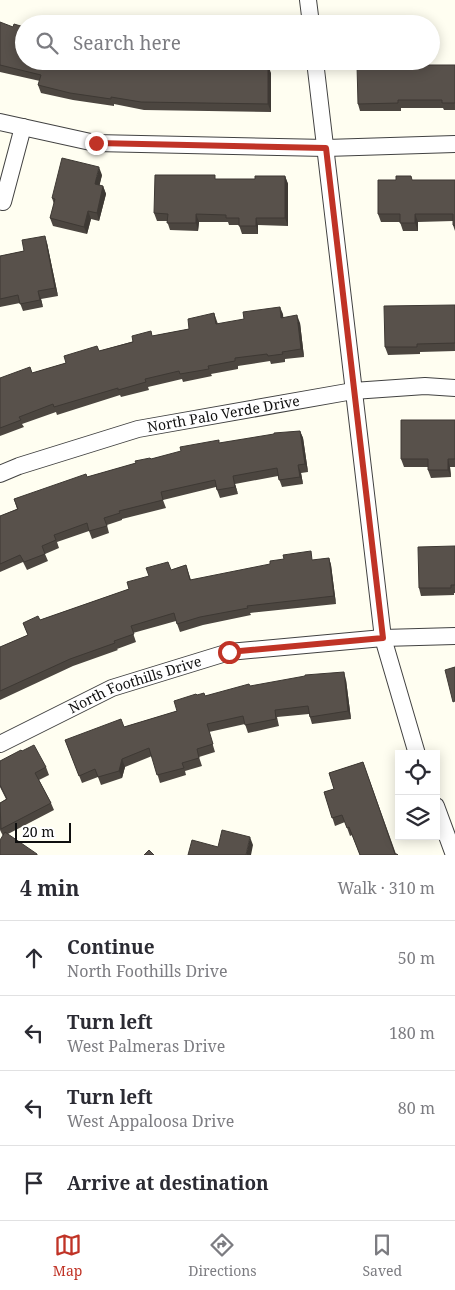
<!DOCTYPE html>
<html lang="en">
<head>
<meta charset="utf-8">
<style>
	:root { --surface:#fff; --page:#f2f2f3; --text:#2b2b33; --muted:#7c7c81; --line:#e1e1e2; --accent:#c03326 }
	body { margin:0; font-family:"Noto Serif",serif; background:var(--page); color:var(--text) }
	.controls { position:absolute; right:15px; bottom:15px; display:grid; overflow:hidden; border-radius:0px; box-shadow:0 2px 12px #0003 }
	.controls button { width:45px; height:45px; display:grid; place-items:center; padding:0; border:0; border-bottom:1px solid var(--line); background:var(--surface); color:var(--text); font:25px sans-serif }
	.scale { position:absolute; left:15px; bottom:12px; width:56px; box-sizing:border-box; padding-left:5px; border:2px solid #0f0f0f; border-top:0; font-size:14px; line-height:18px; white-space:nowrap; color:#0f0f0f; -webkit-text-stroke:4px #fff; paint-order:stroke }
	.stop { position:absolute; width:15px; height:15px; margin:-11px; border:4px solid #c03326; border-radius:50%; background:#fff }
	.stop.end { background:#c03326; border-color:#fff; box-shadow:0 1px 5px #0008 }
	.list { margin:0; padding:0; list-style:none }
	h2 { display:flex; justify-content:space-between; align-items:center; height:65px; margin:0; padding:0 20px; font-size:21px }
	h2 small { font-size:16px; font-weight:400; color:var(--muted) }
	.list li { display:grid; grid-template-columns:32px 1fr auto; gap:15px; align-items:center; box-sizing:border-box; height:75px; padding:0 20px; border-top:1px solid var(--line) }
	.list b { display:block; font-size:19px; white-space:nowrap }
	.list p { margin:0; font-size:16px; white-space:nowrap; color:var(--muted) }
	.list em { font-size:16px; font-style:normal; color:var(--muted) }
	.icon { flex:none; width:28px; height:28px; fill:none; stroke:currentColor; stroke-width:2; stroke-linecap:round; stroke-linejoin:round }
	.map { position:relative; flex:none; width:455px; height:855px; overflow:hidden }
	.search { position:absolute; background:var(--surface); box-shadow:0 2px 12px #0003; left:15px; right:15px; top:15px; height:55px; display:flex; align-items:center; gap:12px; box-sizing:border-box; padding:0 18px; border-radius:28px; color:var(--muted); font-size:19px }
	.sheet { height:365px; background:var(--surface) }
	nav { display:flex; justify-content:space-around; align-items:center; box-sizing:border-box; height:70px; border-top:1px solid var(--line); background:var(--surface); font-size:14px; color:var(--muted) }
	nav a { display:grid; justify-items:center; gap:2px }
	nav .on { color:var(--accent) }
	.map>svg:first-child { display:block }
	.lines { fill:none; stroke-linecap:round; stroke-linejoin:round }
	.street-casing { stroke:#424242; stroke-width:18 }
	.street { stroke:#fff; stroke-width:16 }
	.wall { fill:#4c4640 }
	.shaded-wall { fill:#3e3934 }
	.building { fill:#58514b; stroke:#3e3934 }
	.route { stroke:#c03326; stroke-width:6 }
	.labels { text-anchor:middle; stroke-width:5; stroke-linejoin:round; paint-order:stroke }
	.street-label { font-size:14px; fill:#0f0f0f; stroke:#fff }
</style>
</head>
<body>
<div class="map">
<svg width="455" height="855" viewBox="0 0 455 855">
	<rect width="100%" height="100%" fill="#fffef1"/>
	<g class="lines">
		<defs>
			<g id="street">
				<path d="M 308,0 L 311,24"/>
				<path d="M 315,61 L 383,638 L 417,754"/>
				<path d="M 0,122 L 95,143 L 326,148 L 455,144"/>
				<path d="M 3,202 L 23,127"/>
				<path id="s1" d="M 0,474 L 19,466 L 138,429 L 353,391 L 425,386 L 455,388"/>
				<path id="s2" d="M 0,744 L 112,688 L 229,652 L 383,638 L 455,636"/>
				<path d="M 436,806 L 454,855"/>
			</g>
		</defs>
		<use href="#street" class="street-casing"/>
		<use href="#street" class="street"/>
	</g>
	<path class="wall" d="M 0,22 L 24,61 L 245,65 L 271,73 L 271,112 L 144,110 L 114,104 L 114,106 L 73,100 L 41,93 L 38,85 L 40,81 L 0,72 Z
		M 376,61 L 403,61 L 404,65 L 455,65 L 455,110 L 444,110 L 443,108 L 401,108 L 401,111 L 360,111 L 358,104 L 376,65 Z
		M 102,175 L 99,186 L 103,186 L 106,194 L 99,221 L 91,219 L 87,234 L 53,226 L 50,218 L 54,204 L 52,198 Z
		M 285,176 L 288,184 L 288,226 L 258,225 L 258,234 L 242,234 L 239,225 L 229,225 L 228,222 L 199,222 L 198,231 L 170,230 L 167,221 L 157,221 L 154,213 L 216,179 L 255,179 Z
		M 413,180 L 455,180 L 455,231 L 453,225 L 453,221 L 418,222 L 418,231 L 403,231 L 400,222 L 381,222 L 378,214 Z
		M 47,243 L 58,296 L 41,299 L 43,307 L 23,311 L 20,303 L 0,307 L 0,256 L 24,251 Z
		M 455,305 L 455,351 L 420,352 L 420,354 L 388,355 L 385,347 Z
		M 214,313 L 218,324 L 283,314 L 283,317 L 300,323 L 304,357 L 285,359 L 285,362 L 271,364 L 270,361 L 238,366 L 238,369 L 211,374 L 212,376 L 183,382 L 182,379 L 148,387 L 149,390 L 121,397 L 120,395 L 57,415 L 56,412 L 22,424 L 24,427 L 0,436 L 0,378 L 32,373 L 66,363 L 99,351 L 152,336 L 189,329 Z
		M 455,420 L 455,467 L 450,467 L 451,477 L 431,478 L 428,470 L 428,467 L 404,467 L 401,459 Z
		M 300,431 L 303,438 L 308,472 L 301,473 L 303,484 L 282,487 L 278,476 L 235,484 L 238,494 L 220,498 L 216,487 L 163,500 L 166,508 L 122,519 L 122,520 L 107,525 L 109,533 L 92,539 L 89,531 L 57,542 L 59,548 L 45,554 L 48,561 L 27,570 L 23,562 L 0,572 L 0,516 L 17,509 L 14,499 L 87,477 L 151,459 L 220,443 Z
		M 455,546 L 455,593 L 454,593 L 454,595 L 421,596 L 419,588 Z
		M 329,558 L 331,565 L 336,604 L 250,613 L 251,615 L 203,625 L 180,632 L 176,621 L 133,633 L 136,642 L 117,649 L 118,650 L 73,666 L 0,700 L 0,647 L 28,635 L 23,623 L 40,620 L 129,589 L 171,570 L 186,565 L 191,580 Z
		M 346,680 L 351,719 L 312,724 L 309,714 L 277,717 L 279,726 L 248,733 L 245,724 L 209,732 L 215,752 L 199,757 L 202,766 L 185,771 L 186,775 L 160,783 L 152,756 L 125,767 L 122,778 L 101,785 L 98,777 L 82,783 L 65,740 L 124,727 L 177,711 L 197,695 L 205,696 L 250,686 Z
		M 22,751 L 46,767 L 49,775 L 39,780 L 51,803 L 54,810 L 8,834 L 3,836 L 0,830 L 0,803 L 6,799 L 0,787 L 0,761 Z
		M 363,762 L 396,854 L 397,854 L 398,855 L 360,855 L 352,835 L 350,836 L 345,822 L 335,826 L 324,792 L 334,789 L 329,773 Z"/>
	<path class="shaded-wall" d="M 242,61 L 245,61 L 245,73 L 242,65 Z
		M 268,65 L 271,73 L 271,112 L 268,104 Z
		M 99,167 L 102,175 L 98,192 L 95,184 Z
		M 285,176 L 288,184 L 288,226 L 285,218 Z
		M 103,186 L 106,194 L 99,221 L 97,213 Z
		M 88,211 L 91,219 L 87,234 L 84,227 Z
		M 196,214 L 199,222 L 198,231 L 196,223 Z
		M 415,214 L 418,222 L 418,231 L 415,223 Z
		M 256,218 L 258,225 L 258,234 L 256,226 Z
		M 45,236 L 47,243 L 58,296 L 55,288 Z
		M 38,291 L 41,299 L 43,307 L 40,300 Z
		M 280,307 L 283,314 L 284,325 L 281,318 Z
		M 297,315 L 300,323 L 304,357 L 301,349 Z
		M 300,431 L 303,438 L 308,472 L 305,464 Z
		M 448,459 L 450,467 L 451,477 L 448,470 Z
		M 298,465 L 301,473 L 303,484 L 300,477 Z
		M 233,476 L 235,484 L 238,494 L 235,487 Z
		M 329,558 L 331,565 L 336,604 L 334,596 Z
		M 344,672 L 346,680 L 351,719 L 348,711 Z
		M 122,759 L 125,767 L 122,778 L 119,771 Z
		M 250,837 L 253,845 L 251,855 L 246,855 Z"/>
	<path class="building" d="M 37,21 L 47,24 L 37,24 Z
		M 0,22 L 13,27 L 14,24 L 24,27 L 24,61 L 127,61 L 143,64 L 222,65 L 222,61 L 242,61 L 242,65 L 268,65 L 268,104 L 141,102 L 111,97 L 111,99 L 70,93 L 38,85 L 41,75 L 0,65 Z
		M 376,61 L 401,61 L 401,65 L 455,65 L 455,103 L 442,103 L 442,100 L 398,100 L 398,103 L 358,104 L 357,65 L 376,65 Z
		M 62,158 L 99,167 L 95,184 L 103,186 L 97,213 L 88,211 L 84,227 L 50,218 L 55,199 L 52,198 Z
		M 155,175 L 215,175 L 215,179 L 255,179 L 255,176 L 285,176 L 285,218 L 256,218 L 256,226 L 239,226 L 239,218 L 226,218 L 226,215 L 196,214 L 196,223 L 167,223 L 168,214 L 154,213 Z
		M 396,176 L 411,176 L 412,180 L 455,180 L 455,226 L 453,225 L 453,214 L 415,214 L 415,223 L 400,223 L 400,214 L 378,214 L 378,180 L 396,180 Z
		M 45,236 L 55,288 L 38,291 L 40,300 L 20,304 L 18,295 L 0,299 L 0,256 L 24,251 L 22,240 Z
		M 455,305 L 455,343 L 417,344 L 417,347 L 385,347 L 384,306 Z
		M 280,307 L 281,318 L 297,315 L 301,349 L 282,352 L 283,354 L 268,356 L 267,354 L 235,358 L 235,361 L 208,366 L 209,369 L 180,374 L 179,371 L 145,379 L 146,382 L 118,390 L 118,388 L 54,407 L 53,404 L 19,417 L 21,420 L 0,428 L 0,378 L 30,367 L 32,373 L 66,363 L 64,356 L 97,346 L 99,351 L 133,342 L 132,336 L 151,331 L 152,336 L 189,329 L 188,319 L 214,313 L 216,324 L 244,319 L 243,312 Z
		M 401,420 L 455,420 L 455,459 L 448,459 L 448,470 L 428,470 L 428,459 L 401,459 Z
		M 300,431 L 305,464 L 298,465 L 300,477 L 279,480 L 277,468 L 233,476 L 235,487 L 217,490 L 215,480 L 161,492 L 163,500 L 119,511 L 120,513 L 104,518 L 107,526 L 89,531 L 87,523 L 54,535 L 56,540 L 42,546 L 45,554 L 24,562 L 20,555 L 0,564 L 0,516 L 18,509 L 14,499 L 86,474 L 87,477 L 136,463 L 135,461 L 150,458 L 151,459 L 181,451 L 180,447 L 219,440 L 219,443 L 274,434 L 274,433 Z
		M 455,546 L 455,585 L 451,585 L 451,588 L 419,588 L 418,547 Z
		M 311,551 L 312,560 L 329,558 L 334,596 L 247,606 L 248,608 L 200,617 L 177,624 L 174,613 L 131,626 L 134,634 L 114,641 L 115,643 L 70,659 L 0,691 L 0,647 L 28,635 L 23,623 L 38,616 L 40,620 L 129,589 L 127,582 L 149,576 L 146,568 L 168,562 L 171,570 L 186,565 L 190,580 L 270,564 L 270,561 L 284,559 L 283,555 Z
		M 455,667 L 455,701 L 453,702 L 445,670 Z
		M 344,672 L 348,711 L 310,717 L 308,706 L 275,710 L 276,719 L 245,725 L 243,716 L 207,724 L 213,744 L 197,749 L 199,758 L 182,763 L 184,768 L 157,775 L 149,748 L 122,759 L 119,771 L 98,777 L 95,769 L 79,776 L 65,740 L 121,719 L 124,727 L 177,711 L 174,701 L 196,694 L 197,695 L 204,693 L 205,696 L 249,684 L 250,686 L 305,676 L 305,675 Z
		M 34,745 L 46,767 L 35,773 L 51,803 L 1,829 L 0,803 L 7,799 L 0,785 L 0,761 L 21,750 L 22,751 Z
		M 363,762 L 395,854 L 397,854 L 398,855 L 360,855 L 349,827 L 347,828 L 342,815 L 332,818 L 324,792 L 334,789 L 329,773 Z
		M 222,830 L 250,837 L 246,855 L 188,855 L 192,840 L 218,847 Z
		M 5,832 L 37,854 L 37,855 L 0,855 L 0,840 Z
		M 149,850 L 154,855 L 144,855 Z"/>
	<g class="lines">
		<path class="route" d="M 96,143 L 326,148 L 383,638 L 229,652"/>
	</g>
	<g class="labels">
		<g class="street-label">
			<text dy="5" stroke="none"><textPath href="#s1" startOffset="232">North Palo Verde Drive</textPath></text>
			<text dy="5" stroke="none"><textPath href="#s2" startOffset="148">North Foothills Drive</textPath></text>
		</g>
	</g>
</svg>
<div class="controls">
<button><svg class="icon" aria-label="locate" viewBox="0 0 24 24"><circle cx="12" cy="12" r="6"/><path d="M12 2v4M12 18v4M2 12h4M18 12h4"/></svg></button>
<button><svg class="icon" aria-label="layers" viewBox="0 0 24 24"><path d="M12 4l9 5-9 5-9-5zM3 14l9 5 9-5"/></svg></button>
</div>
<div class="scale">20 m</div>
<div class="stop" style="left:229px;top:652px"></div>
<div class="stop end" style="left:96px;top:143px"></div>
<div class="search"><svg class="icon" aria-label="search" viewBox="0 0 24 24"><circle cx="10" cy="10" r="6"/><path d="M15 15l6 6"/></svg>Search here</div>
</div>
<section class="sheet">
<h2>4 min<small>Walk · 310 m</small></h2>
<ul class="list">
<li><svg class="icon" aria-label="ahead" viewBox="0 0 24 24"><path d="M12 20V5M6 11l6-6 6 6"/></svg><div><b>Continue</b><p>North Foothills Drive</p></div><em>50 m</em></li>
<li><svg class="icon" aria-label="left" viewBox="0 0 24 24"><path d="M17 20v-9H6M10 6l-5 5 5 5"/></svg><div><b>Turn left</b><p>West Palmeras Drive</p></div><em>180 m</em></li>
<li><svg class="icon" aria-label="left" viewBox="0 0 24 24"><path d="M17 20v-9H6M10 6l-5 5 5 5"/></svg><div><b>Turn left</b><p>West Appaloosa Drive</p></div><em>80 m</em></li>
<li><svg class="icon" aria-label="arrive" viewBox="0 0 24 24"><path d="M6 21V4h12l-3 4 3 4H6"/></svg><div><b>Arrive at destination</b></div></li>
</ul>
</section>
<nav>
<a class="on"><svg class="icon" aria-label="map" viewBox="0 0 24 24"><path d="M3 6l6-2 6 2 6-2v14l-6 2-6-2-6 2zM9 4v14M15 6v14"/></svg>Map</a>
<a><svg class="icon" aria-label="directions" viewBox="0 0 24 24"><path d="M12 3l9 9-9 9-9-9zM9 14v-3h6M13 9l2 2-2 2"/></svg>Directions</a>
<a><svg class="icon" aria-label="saved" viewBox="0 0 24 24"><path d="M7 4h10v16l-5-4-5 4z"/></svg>Saved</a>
</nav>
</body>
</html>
